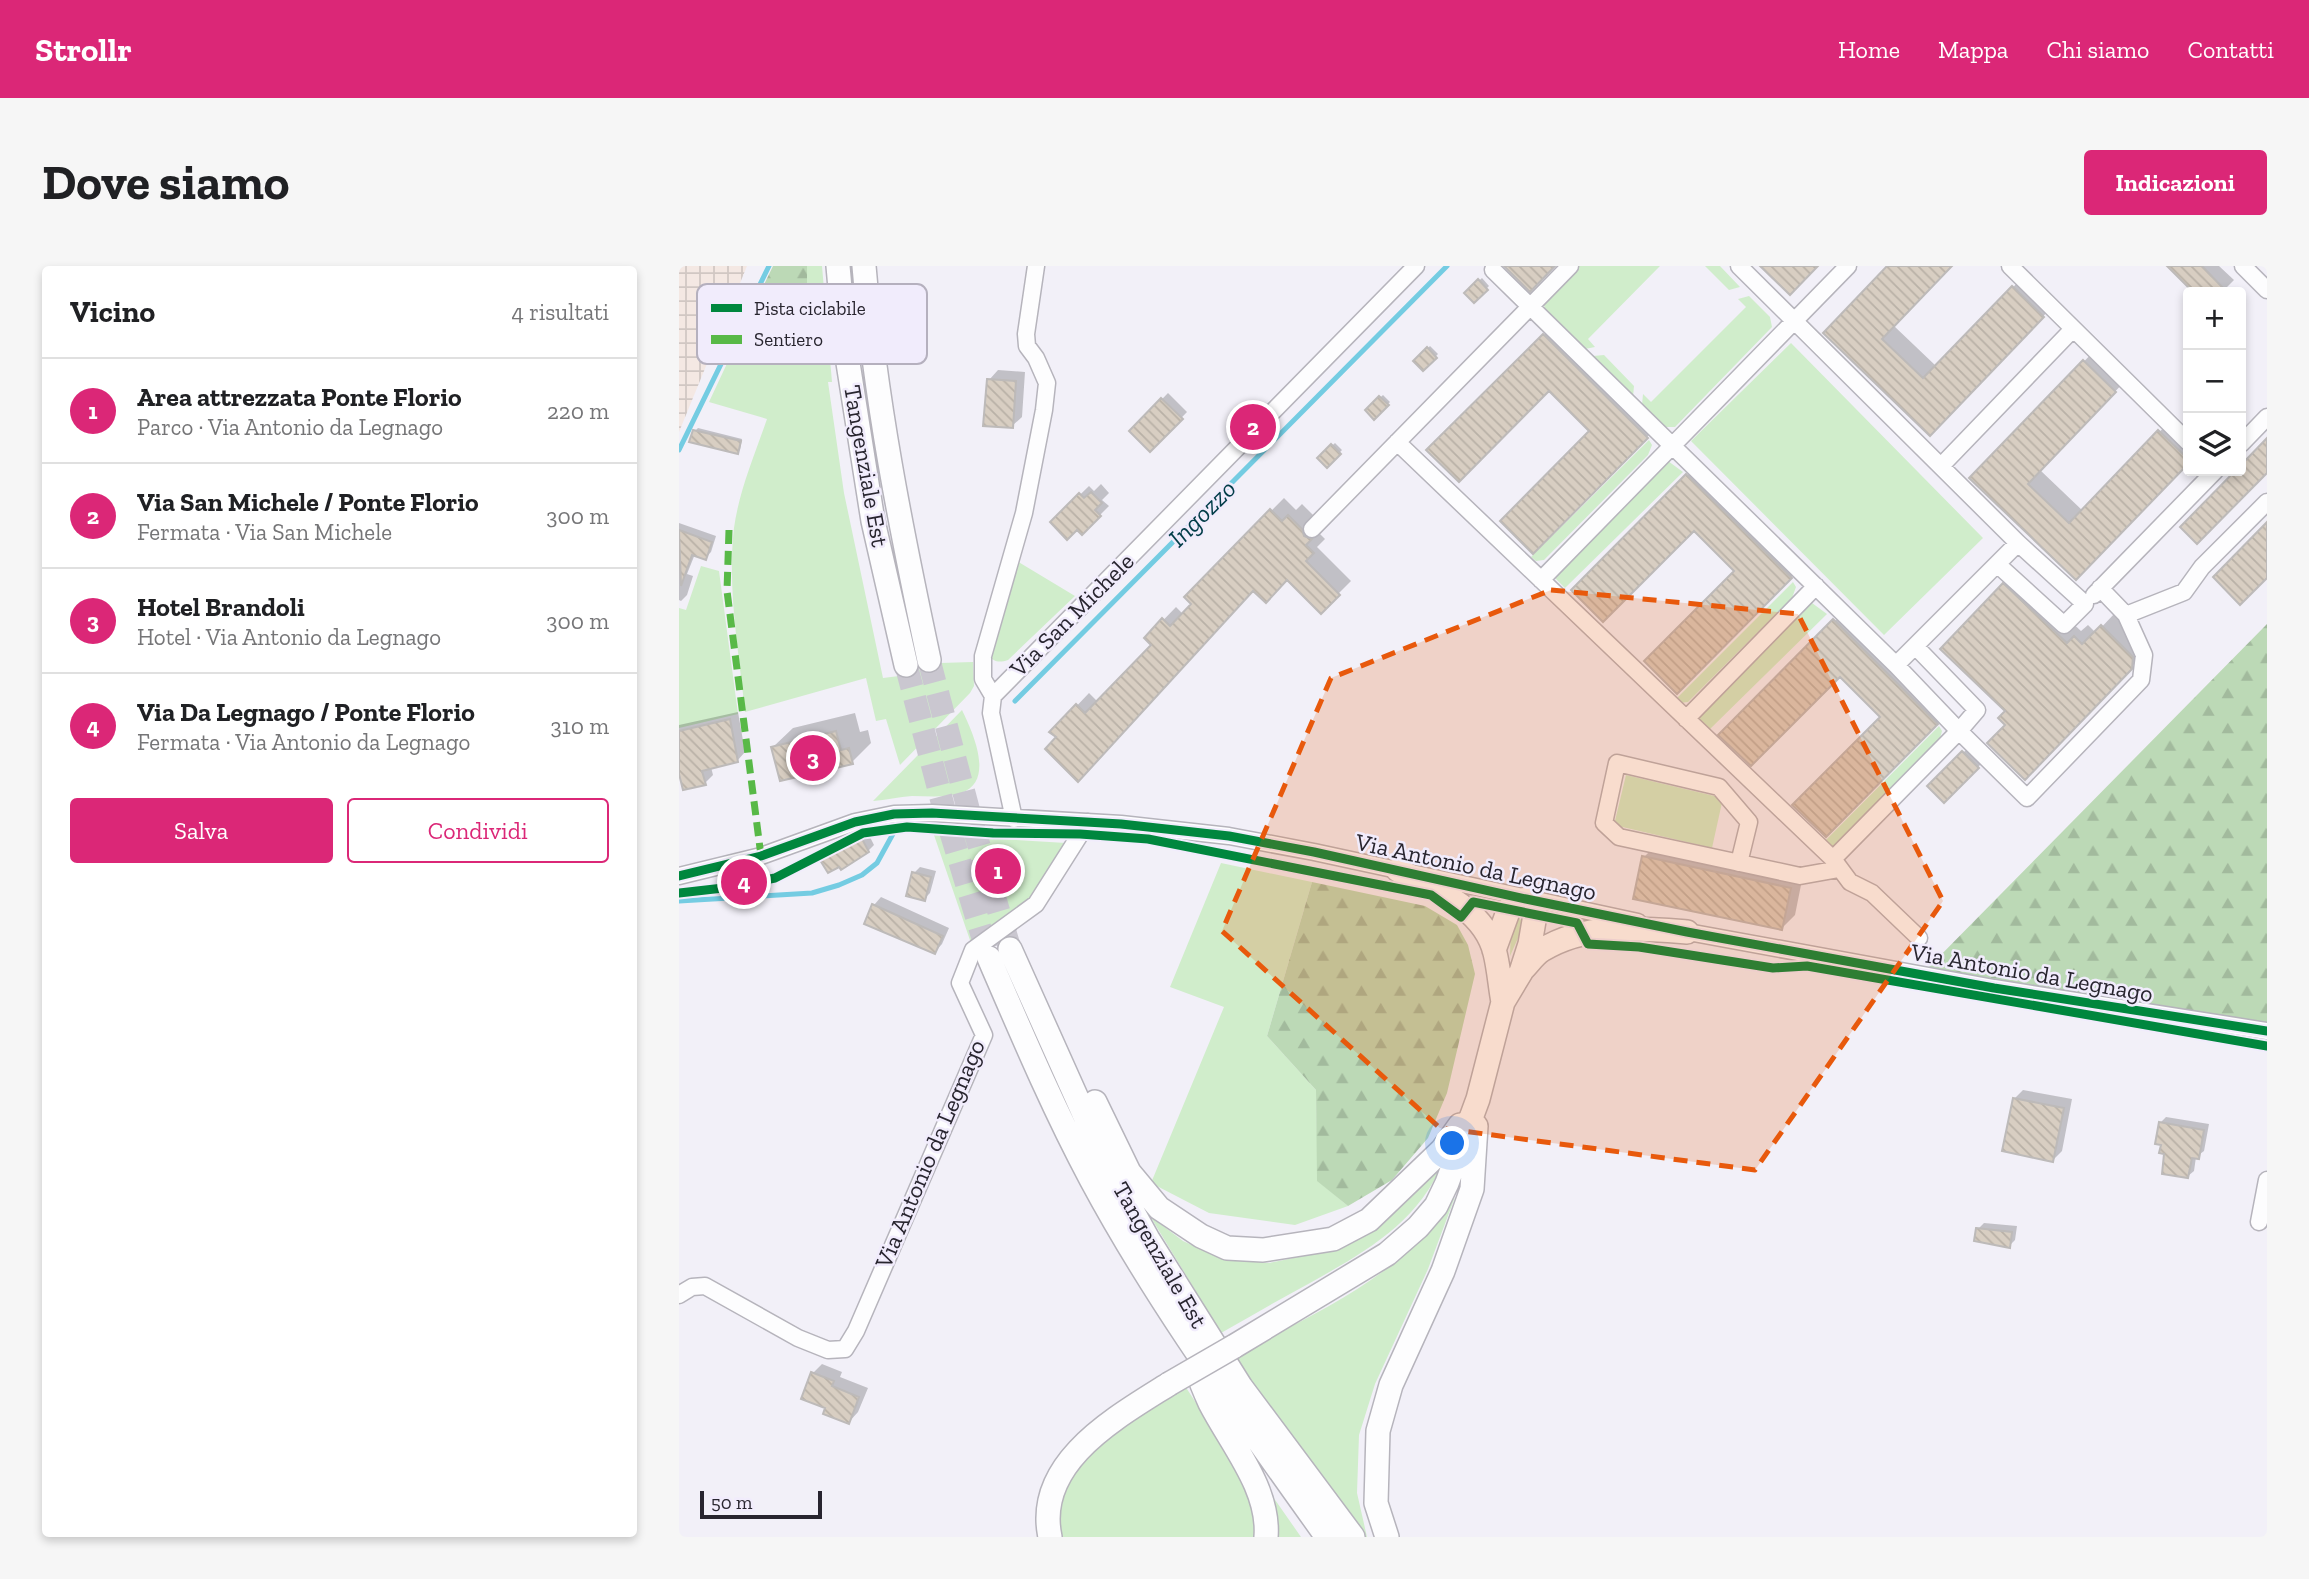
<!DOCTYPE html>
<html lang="it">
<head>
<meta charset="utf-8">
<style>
	:root { --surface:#fff; --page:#f6f6f6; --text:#202124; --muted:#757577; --line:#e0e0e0; --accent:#db2777 }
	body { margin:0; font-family:"Zilla Slab",serif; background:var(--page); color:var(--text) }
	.controls { position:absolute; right:21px; top:21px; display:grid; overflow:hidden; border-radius:7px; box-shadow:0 4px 10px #0003 }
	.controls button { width:63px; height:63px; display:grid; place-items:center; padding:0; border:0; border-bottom:2px solid var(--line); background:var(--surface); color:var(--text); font:35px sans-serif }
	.scale { position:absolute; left:21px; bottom:18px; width:122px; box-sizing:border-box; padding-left:7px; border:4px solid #28252f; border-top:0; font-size:19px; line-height:24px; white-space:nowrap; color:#28252f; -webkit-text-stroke:5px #f1ecfc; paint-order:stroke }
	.you { position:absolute; left:774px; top:878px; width:24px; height:24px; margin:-18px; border:5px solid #fff; border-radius:50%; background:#1a73e8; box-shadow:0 0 0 10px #1a73e833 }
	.badge { display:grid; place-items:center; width:46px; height:46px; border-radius:50%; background:var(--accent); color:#fff; font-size:23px; font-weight:700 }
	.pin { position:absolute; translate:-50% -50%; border:4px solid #fff; box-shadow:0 2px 7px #0006 }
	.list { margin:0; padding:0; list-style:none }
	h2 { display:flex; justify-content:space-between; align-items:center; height:91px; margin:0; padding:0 28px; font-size:30px }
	h2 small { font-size:23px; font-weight:400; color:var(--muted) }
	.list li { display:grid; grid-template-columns:46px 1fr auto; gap:21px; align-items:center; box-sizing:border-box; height:105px; padding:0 28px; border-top:2px solid var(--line) }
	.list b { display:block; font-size:26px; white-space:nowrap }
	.list p { margin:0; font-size:23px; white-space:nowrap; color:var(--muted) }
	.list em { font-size:23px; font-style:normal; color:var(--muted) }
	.actions { display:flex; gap:14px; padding:21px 28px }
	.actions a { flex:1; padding:16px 0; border:2px solid var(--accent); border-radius:7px; text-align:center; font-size:24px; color:var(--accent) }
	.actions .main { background:var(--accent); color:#fff }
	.icon { flex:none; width:38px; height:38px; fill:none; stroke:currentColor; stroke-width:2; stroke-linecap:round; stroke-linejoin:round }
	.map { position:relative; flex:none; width:1588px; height:1271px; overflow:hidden; border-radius:7px }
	header { display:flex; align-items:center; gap:42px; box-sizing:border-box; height:98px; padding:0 35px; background:var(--accent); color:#fff }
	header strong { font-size:33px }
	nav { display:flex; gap:38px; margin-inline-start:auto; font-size:24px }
	.intro { display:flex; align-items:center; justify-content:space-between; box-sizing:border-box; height:168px; padding:0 42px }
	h1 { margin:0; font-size:49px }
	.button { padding:18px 32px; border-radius:7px; background:var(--accent); color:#fff; font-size:24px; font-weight:700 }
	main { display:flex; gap:42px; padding:0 42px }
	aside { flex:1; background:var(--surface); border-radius:7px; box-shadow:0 4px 10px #0003 }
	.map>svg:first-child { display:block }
	.industrial { fill:url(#industrial-grid) }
	.green { fill:#d0edcb }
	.forest { fill:url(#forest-firs) }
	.shadow { fill:#0003 }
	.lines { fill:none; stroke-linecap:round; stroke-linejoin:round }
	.stream { stroke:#74cce2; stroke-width:5 }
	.building { fill:url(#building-back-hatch); stroke:#bdbab9; stroke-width:2 }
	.highway-tunnel { stroke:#cac7d0; stroke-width:23; stroke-dasharray:23 11; stroke-linecap:butt }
	.minor-casing { stroke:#b6b4bc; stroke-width:19 }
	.highway-casing { stroke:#b6b4bc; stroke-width:26 }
	.minor { stroke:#fdfdfe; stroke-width:16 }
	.highway { stroke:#fdfdfe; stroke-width:23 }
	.highway-bridge-casing { stroke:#b6b4bc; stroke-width:26; stroke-linecap:butt }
	.highway-bridge { stroke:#fdfdfe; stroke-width:23 }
	.quiet { stroke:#58b947; stroke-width:7; stroke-dasharray:14 7; stroke-linecap:butt }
	.cycleway-casing { stroke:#f1ecfc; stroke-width:13 }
	.cycleway { stroke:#00873e; stroke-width:9 }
	.marked { fill:#e8590c; fill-opacity:0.2; stroke:#e8590c; stroke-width:5; stroke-dasharray:14 9; stroke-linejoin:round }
	.labels { text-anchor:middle; stroke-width:5; stroke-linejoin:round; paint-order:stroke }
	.street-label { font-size:24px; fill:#28252f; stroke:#f1ecfc }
	.water-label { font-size:26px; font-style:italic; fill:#013c47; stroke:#f1ecfc }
	.key { fill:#f1ecfc; stroke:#b5b0be; stroke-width:2 }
	.key-label { font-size:19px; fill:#28252f }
</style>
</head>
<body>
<header>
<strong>Strollr</strong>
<nav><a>Home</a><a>Mappa</a><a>Chi siamo</a><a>Contatti</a></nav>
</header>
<div class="intro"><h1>Dove siamo</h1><a class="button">Indicazioni</a></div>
<main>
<aside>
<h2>Vicino<small>4 risultati</small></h2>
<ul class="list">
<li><span class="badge">1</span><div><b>Area attrezzata Ponte Florio</b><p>Parco · Via Antonio da Legnago</p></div><em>220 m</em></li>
<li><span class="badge">2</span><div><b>Via San Michele / Ponte Florio</b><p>Fermata · Via San Michele</p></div><em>300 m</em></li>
<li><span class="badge">3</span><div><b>Hotel Brandoli</b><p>Hotel · Via Antonio da Legnago</p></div><em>300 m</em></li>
<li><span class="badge">4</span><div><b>Via Da Legnago / Ponte Florio</b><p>Fermata · Via Antonio da Legnago</p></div><em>310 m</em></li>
</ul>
<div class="actions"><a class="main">Salva</a><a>Condividi</a></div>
</aside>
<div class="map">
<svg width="1588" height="1271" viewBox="0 0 1588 1271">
	<defs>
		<pattern id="industrial-grid" width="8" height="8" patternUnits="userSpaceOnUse" patternTransform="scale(1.75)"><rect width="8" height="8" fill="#f4e8e3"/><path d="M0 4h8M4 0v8" fill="none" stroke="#d1c7c3"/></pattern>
		<pattern id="forest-firs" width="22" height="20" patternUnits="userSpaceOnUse" patternTransform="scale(1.75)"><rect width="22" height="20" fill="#bcd9b6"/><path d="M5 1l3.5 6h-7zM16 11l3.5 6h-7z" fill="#a2ba9d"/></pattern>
		<pattern id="building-back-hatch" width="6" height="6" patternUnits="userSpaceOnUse" patternTransform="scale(1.75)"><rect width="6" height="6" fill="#d8cec2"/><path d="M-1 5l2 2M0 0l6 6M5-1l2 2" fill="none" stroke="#b9b1a7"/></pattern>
	</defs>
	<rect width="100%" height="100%" fill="#f2f0f8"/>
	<path class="industrial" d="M 0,0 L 68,0 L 0,166 Z"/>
	<path class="green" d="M 128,0 L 143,0 L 153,116 L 149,116 L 165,227 L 204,412 L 220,410 L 261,397 L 294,396 L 295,420 L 291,427 L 221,499 L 207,453 L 197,455 L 187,412 L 66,446 C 60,386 48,323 55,262 C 60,225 76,188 88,153 L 30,136 L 80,29 L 128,38 Z
		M 900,0 L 981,0 L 909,73 L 916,81 L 906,83 L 868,46 L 865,40 L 866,34 Z
		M 1026,0 L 1041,0 L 1061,21 L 1050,24 Z
		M 1070,30 L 1091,51 L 1093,61 L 996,161 L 984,161 L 963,139 L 964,128 L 972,136 L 1067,41 L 1059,33 Z
		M 1112,77 L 1304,272 L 1205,369 L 1012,175 Z
		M 925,89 L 955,120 L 954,131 L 914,90 Z
		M 970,174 L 973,179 L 969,189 L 865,294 L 857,295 L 852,291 Z
		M 989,195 L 1004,206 L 886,322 L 877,313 L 877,308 Z
		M 336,294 L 396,330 L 329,394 C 320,397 315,396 309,389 Z
		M 22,300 L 40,305 L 59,448 L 0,462 L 0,342 L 7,344 Z
		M 1114,316 L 1117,321 L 1113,332 L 1009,436 L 1001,437 L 996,434 Z
		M 1133,337 L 1148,348 L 1030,464 L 1021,455 L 1020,450 L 1127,339 Z
		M 283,444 C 293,465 317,515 282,527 C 267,532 249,530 233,530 C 220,531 207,534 194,535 Z
		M 1260,460 L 1263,465 L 1260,476 L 1155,580 L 1152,582 L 1143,578 Z
		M 947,509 L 1044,532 L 1033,582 L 935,559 Z
		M 255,569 L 387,577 L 354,632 L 293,680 Z
		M 542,597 L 633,616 L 588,770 L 637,824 L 639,915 L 669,940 L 616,959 L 530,947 L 472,917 L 545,741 L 491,721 Z
		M 839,651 L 844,656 L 844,661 L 831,690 L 832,658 L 835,652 Z
		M 764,896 C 739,957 686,986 631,1017 C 601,1033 572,1050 542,1067 L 471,950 L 504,975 L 541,992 L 590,997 L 649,985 L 692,962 L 722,940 Z
		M 776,931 L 749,1003 L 696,1118 L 680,1169 L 678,1227 L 688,1271 L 683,1271 L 554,1090 C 612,1060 676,1031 726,988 C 745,972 760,951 776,931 Z
		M 506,1120 L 566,1212 L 577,1245 L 575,1271 L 380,1271 L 379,1243 L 390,1210 L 409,1183 Z
		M 592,1228 L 622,1271 L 592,1271 Z"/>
	<path class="forest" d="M 94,0 L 128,0 L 128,38 L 80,29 Z
		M 1588,358 L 1588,760 L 1249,702 Z
		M 633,616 L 746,640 L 778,659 L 789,679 L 796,708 L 768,827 L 749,872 L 713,914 L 669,940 L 638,915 L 637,824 L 588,770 Z"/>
	<path class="shadow" d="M 1211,0 L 1271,0 L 1214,59 L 1257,100 L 1347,8 L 1377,37 L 1251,167 L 1146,67 Z
		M 1490,0 L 1540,0 L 1555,14 L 1543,26 L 1516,26 Z
		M 803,12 L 810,20 L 795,35 L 787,27 Z
		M 878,56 L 981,158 L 854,285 L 913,165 L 870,123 L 750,184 Z
		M 751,80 L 759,88 L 744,103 L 736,95 Z
		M 1418,82 L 1449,112 L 1361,204 L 1404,245 L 1493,153 L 1509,168 L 1509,196 L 1397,312 L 1293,212 Z
		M 319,104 L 346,106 L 343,151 L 333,160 L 310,114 Z
		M 489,127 L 508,146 L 471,184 L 452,165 Z
		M 704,129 L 711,136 L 695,151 L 688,144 Z
		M 19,162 L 63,173 L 61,184 L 58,186 L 16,165 Z
		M 656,177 L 663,184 L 648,200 L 640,192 Z
		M 1021,197 L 1125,298 L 998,425 L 1057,305 L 1015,263 L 894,324 Z
		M 422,218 L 430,227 L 423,234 L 430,240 L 403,267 L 398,262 L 373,256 L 410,220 L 415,225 Z
		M 605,232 L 617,244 L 623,238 L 635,250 L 638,265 L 646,273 L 638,281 L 672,315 L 642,345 L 608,312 L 575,323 L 379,471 L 373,466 L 410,427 L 419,436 L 474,379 L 467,372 L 497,341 L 504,348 L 515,338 L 508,330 Z
		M 0,257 L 37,270 L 32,286 L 26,292 L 16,288 L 8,308 L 14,310 L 8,329 L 2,335 L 0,334 Z
		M 1338,306 L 1402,365 L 1409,359 L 1417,367 L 1436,347 L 1466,376 L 1465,388 L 1346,511 L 1329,459 L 1329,445 L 1264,382 Z
		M 1169,342 L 1271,444 L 1147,569 L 1204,451 L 1161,409 L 1042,469 Z
		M 59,446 L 66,486 L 58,495 L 32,501 L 34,509 L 26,517 L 0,501 L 0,459 Z
		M 176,447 L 181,466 L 189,464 L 192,477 L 173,496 L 94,481 L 114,462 Z
		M 1294,477 L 1309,491 L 1265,535 L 1251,520 Z
		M 189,567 L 195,579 L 189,585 L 144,594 L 149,588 Z
		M 978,578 L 1124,609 L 1116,649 L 1103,662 L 965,591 Z
		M 241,601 L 257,605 L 251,627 L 245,633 L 235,607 Z
		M 202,631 L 270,662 L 263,678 L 256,686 L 187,657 L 195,639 Z
		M 1344,824 L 1393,833 L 1383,885 L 1374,894 L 1335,833 Z
		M 1487,851 L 1530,858 L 1525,885 L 1517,891 L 1515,905 L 1509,910 L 1487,886 L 1484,878 L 1482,856 Z
		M 1305,957 L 1338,960 L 1336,974 L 1330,980 L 1299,963 Z
		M 143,1098 L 163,1106 L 161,1111 L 189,1122 L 179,1146 L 170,1156 L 148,1141 L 134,1107 Z"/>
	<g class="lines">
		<path class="stream" d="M 0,184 L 90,0
			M 336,435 L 768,0
			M 0,635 L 133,627 L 160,619 L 183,609 L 198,597 L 215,566"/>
	</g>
	<path class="building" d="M 825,0 L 876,0 L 851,26 Z
		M 1081,0 L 1139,0 L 1111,29 Z
		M 1208,0 L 1273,0 L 1203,73 L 1244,112 L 1333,20 L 1365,51 L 1251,170 L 1144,67 Z
		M 1488,0 L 1523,0 L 1548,26 L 1514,26 Z
		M 799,13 L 809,24 L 795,37 L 785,27 Z
		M 864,68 L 969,172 L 854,288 L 821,255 L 910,165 L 870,125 L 780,216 L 747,184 Z
		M 748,81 L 758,92 L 744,105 L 734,95 Z
		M 1404,94 L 1437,126 L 1349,218 L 1390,257 L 1479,164 L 1509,193 L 1509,198 L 1397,314 L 1290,212 Z
		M 308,113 L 337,115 L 334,162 L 304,160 Z
		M 700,130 L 710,139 L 695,154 L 686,144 Z
		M 482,132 L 504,153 L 471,186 L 450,165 Z
		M 14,164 L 62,175 L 59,188 L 10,176 Z
		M 1588,172 L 1588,207 L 1518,278 L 1501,261 L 1556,205 L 1562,205 L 1562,199 Z
		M 652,178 L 662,188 L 648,202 L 638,192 Z
		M 1007,208 L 1113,312 L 998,428 L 965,395 L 1055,305 L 1015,265 L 924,356 L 892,324 Z
		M 412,226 L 423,237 L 416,244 L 422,250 L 403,269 L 398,264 L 388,274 L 371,256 L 400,227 L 405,232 Z
		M 591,243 L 603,255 L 609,249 L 623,263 L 625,270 L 633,273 L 627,279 L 635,287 L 627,295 L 661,329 L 642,348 L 608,314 L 587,337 L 574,325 L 399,516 L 366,483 L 377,471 L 370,466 L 397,438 L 406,447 L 472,379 L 465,372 L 483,352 L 491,360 L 512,338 L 505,331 Z
		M 1588,256 L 1588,312 L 1561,339 L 1534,311 Z
		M 0,264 L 33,276 L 27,294 L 13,289 L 2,320 Z
		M 1324,317 L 1388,377 L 1395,370 L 1403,378 L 1422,359 L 1454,391 L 1453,403 L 1346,514 L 1308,477 L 1326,459 L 1319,452 L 1326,445 L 1261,383 Z
		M 1154,353 L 1259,458 L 1147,571 L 1113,539 L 1201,451 L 1161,411 L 1072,500 L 1039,469 Z
		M 51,453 L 59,496 L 23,505 L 27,519 L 4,524 L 0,508 L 0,465 Z
		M 157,465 L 162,484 L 170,482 L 174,498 L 101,515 L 92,481 Z
		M 1283,485 L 1300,502 L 1265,537 L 1248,520 Z
		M 182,571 L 190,586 L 162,604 L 160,601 L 149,607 L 141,594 Z
		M 963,590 L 1112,622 L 1103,664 L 954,633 Z
		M 233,606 L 252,611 L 246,635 L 227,630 Z
		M 193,638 L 264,670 L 256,688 L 185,658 Z
		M 1334,832 L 1385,842 L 1374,896 L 1323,885 Z
		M 1480,856 L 1525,864 L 1520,893 L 1513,892 L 1509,912 L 1483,908 L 1485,888 L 1480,887 L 1482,879 L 1476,878 Z
		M 1297,962 L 1333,966 L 1331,982 L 1295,975 Z
		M 132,1106 L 155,1115 L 153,1120 L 180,1131 L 170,1158 L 144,1148 L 146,1142 L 122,1133 Z"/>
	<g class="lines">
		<path class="highway-tunnel" d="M 250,394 L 290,546 L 331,683
			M 227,399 L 266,547 L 310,692"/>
		<defs>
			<path id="minor" d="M 1060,0 L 1339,277 L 1406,338 L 1385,359 L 1318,298
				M 1331,0 L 1509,176
				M 1564,0 L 1588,24
				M 814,4 L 1217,399 L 1280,465 L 1298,444 L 1236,380
				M 718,176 L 1154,593 L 1171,616 L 1193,627 L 1240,672
				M 1562,178 L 1588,151
				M 1263,199 L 1394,63
				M 633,263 L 891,0
				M 862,314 L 1169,0
				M 1415,329 L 1536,205
				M 1447,349 L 1505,326 L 1523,301 L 1588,236
				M 1217,399 L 1339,277
				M 314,430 L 304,413 L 304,390 L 345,247 L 365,144 L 368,117 L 357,92 L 348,80 L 347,68 L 357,0
				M 1007,453 L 1137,320
				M 335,553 L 312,447 L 314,430 L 737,0
				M 1154,593 L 1280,465 L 1348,532 L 1462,414 L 1465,389 L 1447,349 L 1421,322
				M 1060,597 L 1070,556 L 1040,521 L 938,497 L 925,557 L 940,571 L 1121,610 L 1160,603
				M 0,610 L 82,590 L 176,556 L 215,548 L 253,547 L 442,558 L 550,570 L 635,586 L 959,656
				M 998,664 L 1315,722 L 1588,765
				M 1580,956 L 1588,914
				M 0,1029 L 13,1021 L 26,1020 L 119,1072 L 149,1084 L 166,1083 L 177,1065 L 305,769 L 281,717 L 294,684 L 357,638 L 409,556"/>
			<path id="highway" d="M 159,0 L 166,78 L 194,255 L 227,399
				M 185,0 C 196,133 222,263 250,394
				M 719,604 C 755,623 805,642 816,687 C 820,703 821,720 824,736
				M 331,683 L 427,897 L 469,973 L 562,1121 L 674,1271
				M 310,692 C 342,766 374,842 412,913 C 480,1040 565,1154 648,1271
				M 844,703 C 850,697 856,688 863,684 C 907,657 960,662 1008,666
				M 416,836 L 450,906 L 480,942 L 522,970 L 548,982 L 584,984 L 654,973 L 690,954 L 763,884 L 781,859
				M 554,1081 L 708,988 L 739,961 L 757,940 L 768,917 L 799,833 L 824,736 L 842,706 L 851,678 L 856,649 L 847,633 L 830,643 L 815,684
				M 517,1102 C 521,1114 526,1126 531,1137 C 552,1178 591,1223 587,1271
				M 371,1271 C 355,1196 438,1151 490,1118
				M 708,1271 L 697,1237 L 699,1165 L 712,1119 L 764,1005 L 793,923 L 797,860"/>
		</defs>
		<use href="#minor" class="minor-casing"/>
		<use href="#highway" class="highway-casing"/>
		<use href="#minor" class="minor"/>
		<use href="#highway" class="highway"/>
		<defs>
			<path id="highway-bridge" d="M 490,1118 L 554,1081"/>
		</defs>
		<use href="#highway-bridge" class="highway-bridge-casing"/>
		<use href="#highway-bridge" class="highway-bridge"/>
		<path class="quiet" d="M 50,264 L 48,325 L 82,590"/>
		<defs>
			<path id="cycleway" d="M 0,610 L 82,590 L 176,556 L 215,548 L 253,547 L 442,558 L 550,570 L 635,586 L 847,633 L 1008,666 L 1315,722 L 1588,765
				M 0,627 L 53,621 L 96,612 L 184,567 L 228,561 L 314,567 L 401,568 L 469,573 L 752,629 L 782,651 L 794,636 L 898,657 L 909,678 L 960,681 L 1094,702 L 1128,700 L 1588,780"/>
		</defs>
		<use href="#cycleway" class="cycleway-casing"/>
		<use href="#cycleway" class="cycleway"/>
	</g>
	<path class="marked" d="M 872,324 L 1119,348 L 1264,635 L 1076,904 L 761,862 L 543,665 L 652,412 Z"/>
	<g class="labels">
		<g class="street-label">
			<text transform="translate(187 200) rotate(80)" y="8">Tangenziale Est</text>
			<text transform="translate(393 349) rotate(-45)" y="8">Via San Michele</text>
			<text transform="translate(797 601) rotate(12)" y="8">Via Antonio da Legnago</text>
			<text transform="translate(1353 707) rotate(10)" y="8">Via Antonio da Legnago</text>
			<text transform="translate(251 888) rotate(-67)" y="8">Via Antonio da Legnago</text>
			<text transform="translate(481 989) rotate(60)" y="8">Tangenziale Est</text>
		</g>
		<g class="water-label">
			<text transform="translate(523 247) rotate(-45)" y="9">Ingozzo</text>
		</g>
	</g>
	<rect x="18" y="18" width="230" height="80" rx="10" class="key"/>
	<rect x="32" y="38" width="31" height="8" fill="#00873e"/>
	<rect x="32" y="69" width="31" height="9" fill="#58b947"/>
	<g class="key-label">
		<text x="75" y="49">Pista ciclabile</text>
		<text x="75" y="80">Sentiero</text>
	</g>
</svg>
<div class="controls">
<button>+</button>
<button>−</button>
<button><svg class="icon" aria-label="layers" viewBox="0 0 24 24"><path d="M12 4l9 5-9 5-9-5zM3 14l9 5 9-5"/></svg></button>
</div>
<div class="scale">50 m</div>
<div class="you"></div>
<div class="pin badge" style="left:319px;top:605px">1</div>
<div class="pin badge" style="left:574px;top:161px">2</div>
<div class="pin badge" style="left:134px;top:492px">3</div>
<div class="pin badge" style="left:65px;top:616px">4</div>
</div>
</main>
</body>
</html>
